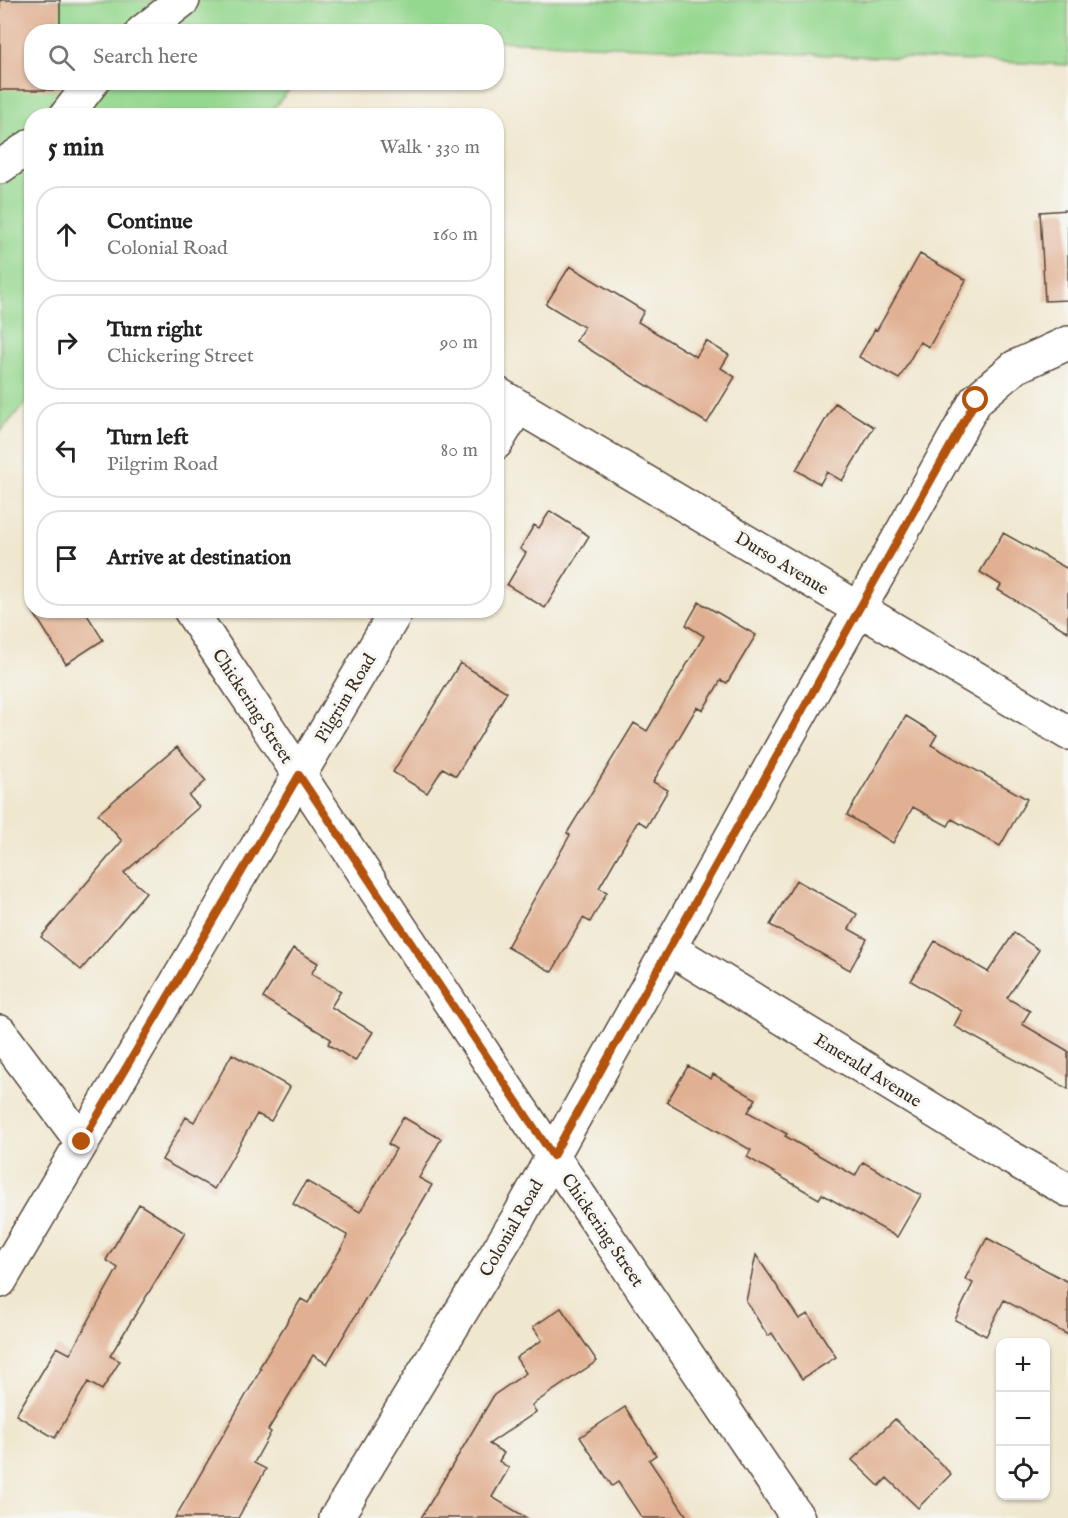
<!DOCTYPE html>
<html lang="en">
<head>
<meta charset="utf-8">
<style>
	:root { --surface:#fff; --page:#f6f6f6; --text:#222; --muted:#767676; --line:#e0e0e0 }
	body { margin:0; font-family:"IM FELL English",serif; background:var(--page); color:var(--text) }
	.controls { position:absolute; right:18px; bottom:18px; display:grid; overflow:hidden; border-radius:12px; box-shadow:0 2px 4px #0004 }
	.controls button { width:54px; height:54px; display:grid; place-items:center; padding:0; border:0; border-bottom:2px solid var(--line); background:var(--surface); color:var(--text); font:30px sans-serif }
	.stop { position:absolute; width:18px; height:18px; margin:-14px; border:4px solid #b45309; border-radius:50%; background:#fff }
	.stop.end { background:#b45309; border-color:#fff; box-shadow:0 2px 6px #0008 }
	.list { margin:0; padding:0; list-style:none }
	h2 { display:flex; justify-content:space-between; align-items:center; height:78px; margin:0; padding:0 24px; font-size:26px }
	h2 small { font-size:20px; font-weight:400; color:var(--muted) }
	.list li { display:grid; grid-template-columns:39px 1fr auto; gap:18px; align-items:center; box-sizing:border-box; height:96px; margin:0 12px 12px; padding:0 12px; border:2px solid var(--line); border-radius:24px }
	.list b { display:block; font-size:22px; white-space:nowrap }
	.list p { margin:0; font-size:20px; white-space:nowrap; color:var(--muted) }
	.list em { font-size:20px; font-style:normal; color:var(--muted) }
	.icon { flex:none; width:33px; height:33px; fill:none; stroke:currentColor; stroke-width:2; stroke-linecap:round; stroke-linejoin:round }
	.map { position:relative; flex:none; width:1068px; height:1518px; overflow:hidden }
	.search { position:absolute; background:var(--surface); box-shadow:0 2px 4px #0004; left:24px; top:24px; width:480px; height:66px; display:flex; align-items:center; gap:15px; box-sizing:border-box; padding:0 21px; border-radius:24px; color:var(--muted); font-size:22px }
	.panel { position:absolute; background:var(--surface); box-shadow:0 2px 4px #0004; left:24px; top:108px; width:480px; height:510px; border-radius:24px }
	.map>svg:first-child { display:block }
	.green { fill:#94d78e; stroke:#688056; stroke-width:1.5 }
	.building { fill:#e1b092 }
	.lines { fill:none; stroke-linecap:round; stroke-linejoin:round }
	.minor-casing { stroke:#564639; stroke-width:36 }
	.minor { stroke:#fff; stroke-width:33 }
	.route { stroke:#b45309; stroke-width:8 }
	.labels { text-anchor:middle; stroke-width:6; stroke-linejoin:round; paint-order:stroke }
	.street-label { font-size:18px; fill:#3b2a1e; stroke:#f6f6f2 }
</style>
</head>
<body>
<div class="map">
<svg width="1068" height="1518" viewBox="0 0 1068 1518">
	<rect width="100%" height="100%" fill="#f6f6f2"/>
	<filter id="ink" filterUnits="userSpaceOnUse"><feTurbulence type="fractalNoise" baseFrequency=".0167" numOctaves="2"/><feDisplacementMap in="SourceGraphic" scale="12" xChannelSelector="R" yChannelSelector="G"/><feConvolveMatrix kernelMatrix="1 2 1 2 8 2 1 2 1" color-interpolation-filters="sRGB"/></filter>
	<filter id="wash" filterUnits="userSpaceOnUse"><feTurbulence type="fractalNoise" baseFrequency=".008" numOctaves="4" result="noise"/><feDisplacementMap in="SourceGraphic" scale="24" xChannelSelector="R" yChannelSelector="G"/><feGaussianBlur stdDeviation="1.35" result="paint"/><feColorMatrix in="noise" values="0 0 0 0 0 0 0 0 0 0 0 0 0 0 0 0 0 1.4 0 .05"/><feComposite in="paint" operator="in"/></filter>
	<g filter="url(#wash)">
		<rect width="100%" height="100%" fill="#f0e7cf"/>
		<path class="green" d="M 0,0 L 1068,0 L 1068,65 L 497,41 L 496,32 L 32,32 L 32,82 L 295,83 L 268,115 L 32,116 L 31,397 L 0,432 Z"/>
		<g id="blocks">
			<path class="building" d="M 0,0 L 60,0 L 60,32 L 32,32 L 32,82 L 60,82 L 60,90 L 0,90 Z
				M 1068,210 L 1068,300 L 1045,301 L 1040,212 Z
				M 920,254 L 966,280 L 929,347 L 920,342 L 899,379 L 859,357 L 875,329 L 877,330 Z
				M 570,266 L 644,311 L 638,322 L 696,357 L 706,341 L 729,355 L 721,368 L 735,377 L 707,423 L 576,341 L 584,327 L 546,304 Z
				M 835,403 L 874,427 L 842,481 L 827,472 L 820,484 L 796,470 Z
				M 550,511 L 589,536 L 545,608 L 507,585 L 526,553 L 520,549 L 534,525 L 539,528 Z
				M 1003,533 L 1068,569 L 1068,632 L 998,590 L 1001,585 L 980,572 Z
				M 699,602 L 756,635 L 727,683 L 721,680 L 703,710 L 697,707 L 653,782 L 668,790 L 647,826 L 638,821 L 599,888 L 607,892 L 590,922 L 583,918 L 552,972 L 507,947 L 570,835 L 567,833 L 634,723 L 647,731 L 704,636 L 686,625 Z
				M 32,610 L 84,610 L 103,640 L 66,664 Z
				M 460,663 L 507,692 L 456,776 L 443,768 L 427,793 L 393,772 Z
				M 906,716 L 937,735 L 931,745 L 1027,799 L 1000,846 L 952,819 L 948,826 L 913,807 L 893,843 L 847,815 Z
				M 177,747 L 206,781 L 189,796 L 199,807 L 124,873 L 146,892 L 81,970 L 41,937 L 122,841 L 98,814 Z
				M 796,880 L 857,914 L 849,929 L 867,939 L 850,970 L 770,925 Z
				M 1014,933 L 1039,950 L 1007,998 L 1030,1011 L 1022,1024 L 1068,1051 L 1068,1089 L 954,1026 L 962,1011 L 911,981 L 935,941 L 988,972 Z
				M 293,948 L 318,963 L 311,974 L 341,991 L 331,1007 L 373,1032 L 355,1061 L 328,1044 L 331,1039 L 263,998 Z
				M 232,1054 L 290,1087 L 271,1121 L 257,1114 L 214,1189 L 162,1160 L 186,1117 L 194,1122 Z
				M 688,1066 L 711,1079 L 713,1074 L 756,1099 L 748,1112 L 787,1134 L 785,1136 L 855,1176 L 863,1162 L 921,1195 L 897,1237 L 822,1194 L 819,1199 L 747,1157 L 751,1150 L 667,1102 Z
				M 403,1117 L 441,1139 L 419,1178 L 432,1185 L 327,1364 L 313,1355 L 268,1430 L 271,1432 L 254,1463 L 266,1469 L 238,1518 L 175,1518 L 261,1369 L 259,1368 L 301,1299 L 308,1303 L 345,1242 L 347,1235 L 293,1204 L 306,1181 L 360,1212 L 396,1149 L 388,1144 Z
				M 139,1204 L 185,1233 L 110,1356 L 120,1361 L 102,1390 L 88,1382 L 55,1438 L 16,1415 L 57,1347 L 70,1354 L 118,1268 L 106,1260 Z
				M 987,1238 L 1068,1282 L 1068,1335 L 1004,1300 L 986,1336 L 955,1320 L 973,1283 L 965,1279 Z
				M 756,1255 L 799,1319 L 808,1314 L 836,1357 L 802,1379 L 772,1333 L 768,1336 L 746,1301 Z
				M 561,1308 L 597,1361 L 532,1405 L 536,1412 L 489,1444 L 504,1453 L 499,1461 L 509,1468 L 492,1497 L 527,1518 L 421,1518 L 494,1395 L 526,1373 L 516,1358 L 542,1340 L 533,1327 Z
				M 625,1407 L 656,1455 L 649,1460 L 688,1518 L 642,1518 L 618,1482 L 612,1486 L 580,1437 Z
				M 895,1419 L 951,1474 L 918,1508 L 887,1478 L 879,1486 L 852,1460 Z"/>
		</g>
	</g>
	<g filter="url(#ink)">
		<use href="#blocks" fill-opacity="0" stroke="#564639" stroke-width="1.5"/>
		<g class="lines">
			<defs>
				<path id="minor" d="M 142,32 L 183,0
					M 66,116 L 92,82
					M 0,167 L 32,145
					M 496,393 L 1068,733
					M 496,443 L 518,406
					M 190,610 L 516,1102 L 798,1518
					M 669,948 L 1006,1155 L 1068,1190
					M 0,1032 L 82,1142
					M 0,1281 L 397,610
					M 336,1518 L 518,1218 L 976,400 L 1015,367 L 1068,343"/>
			</defs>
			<use href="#minor" class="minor-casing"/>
			<use href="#minor" class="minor"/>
		</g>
	</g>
	<g class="lines" filter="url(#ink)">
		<path class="route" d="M 82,1142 L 299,775 L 553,1156 L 976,400"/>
	</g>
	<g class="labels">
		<g class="street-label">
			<text transform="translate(782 563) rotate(31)" y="6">Durso Avenue</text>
			<text transform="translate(345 698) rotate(-59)" y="6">Pilgrim Road</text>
			<text transform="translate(253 706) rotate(57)" y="6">Chickering Street</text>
			<text transform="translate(868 1070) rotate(32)" y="6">Emerald Avenue</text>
			<text transform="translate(511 1228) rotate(-60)" y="6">Colonial Road</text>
			<text transform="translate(603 1230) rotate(56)" y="6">Chickering Street</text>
		</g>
	</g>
</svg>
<div class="controls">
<button>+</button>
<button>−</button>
<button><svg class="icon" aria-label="locate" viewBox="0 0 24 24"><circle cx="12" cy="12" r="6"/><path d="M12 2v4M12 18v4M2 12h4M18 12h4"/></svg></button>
</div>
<div class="stop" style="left:976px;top:400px"></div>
<div class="stop end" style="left:82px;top:1142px"></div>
<div class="search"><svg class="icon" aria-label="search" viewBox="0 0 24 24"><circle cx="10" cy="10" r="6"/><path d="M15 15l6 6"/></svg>Search here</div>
<section class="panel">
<h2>5 min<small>Walk · 330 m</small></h2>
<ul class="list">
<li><svg class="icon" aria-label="ahead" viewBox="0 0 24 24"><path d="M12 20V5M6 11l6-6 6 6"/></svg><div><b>Continue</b><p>Colonial Road</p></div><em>160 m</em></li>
<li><svg class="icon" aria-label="right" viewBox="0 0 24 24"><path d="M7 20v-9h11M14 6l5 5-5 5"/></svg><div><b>Turn right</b><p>Chickering Street</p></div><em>90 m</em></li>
<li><svg class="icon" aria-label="left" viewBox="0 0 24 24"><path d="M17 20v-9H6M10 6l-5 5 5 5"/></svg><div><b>Turn left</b><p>Pilgrim Road</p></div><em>80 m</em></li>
<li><svg class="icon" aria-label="arrive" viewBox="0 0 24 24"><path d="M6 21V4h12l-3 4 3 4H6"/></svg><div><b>Arrive at destination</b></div></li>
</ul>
</section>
</div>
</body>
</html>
